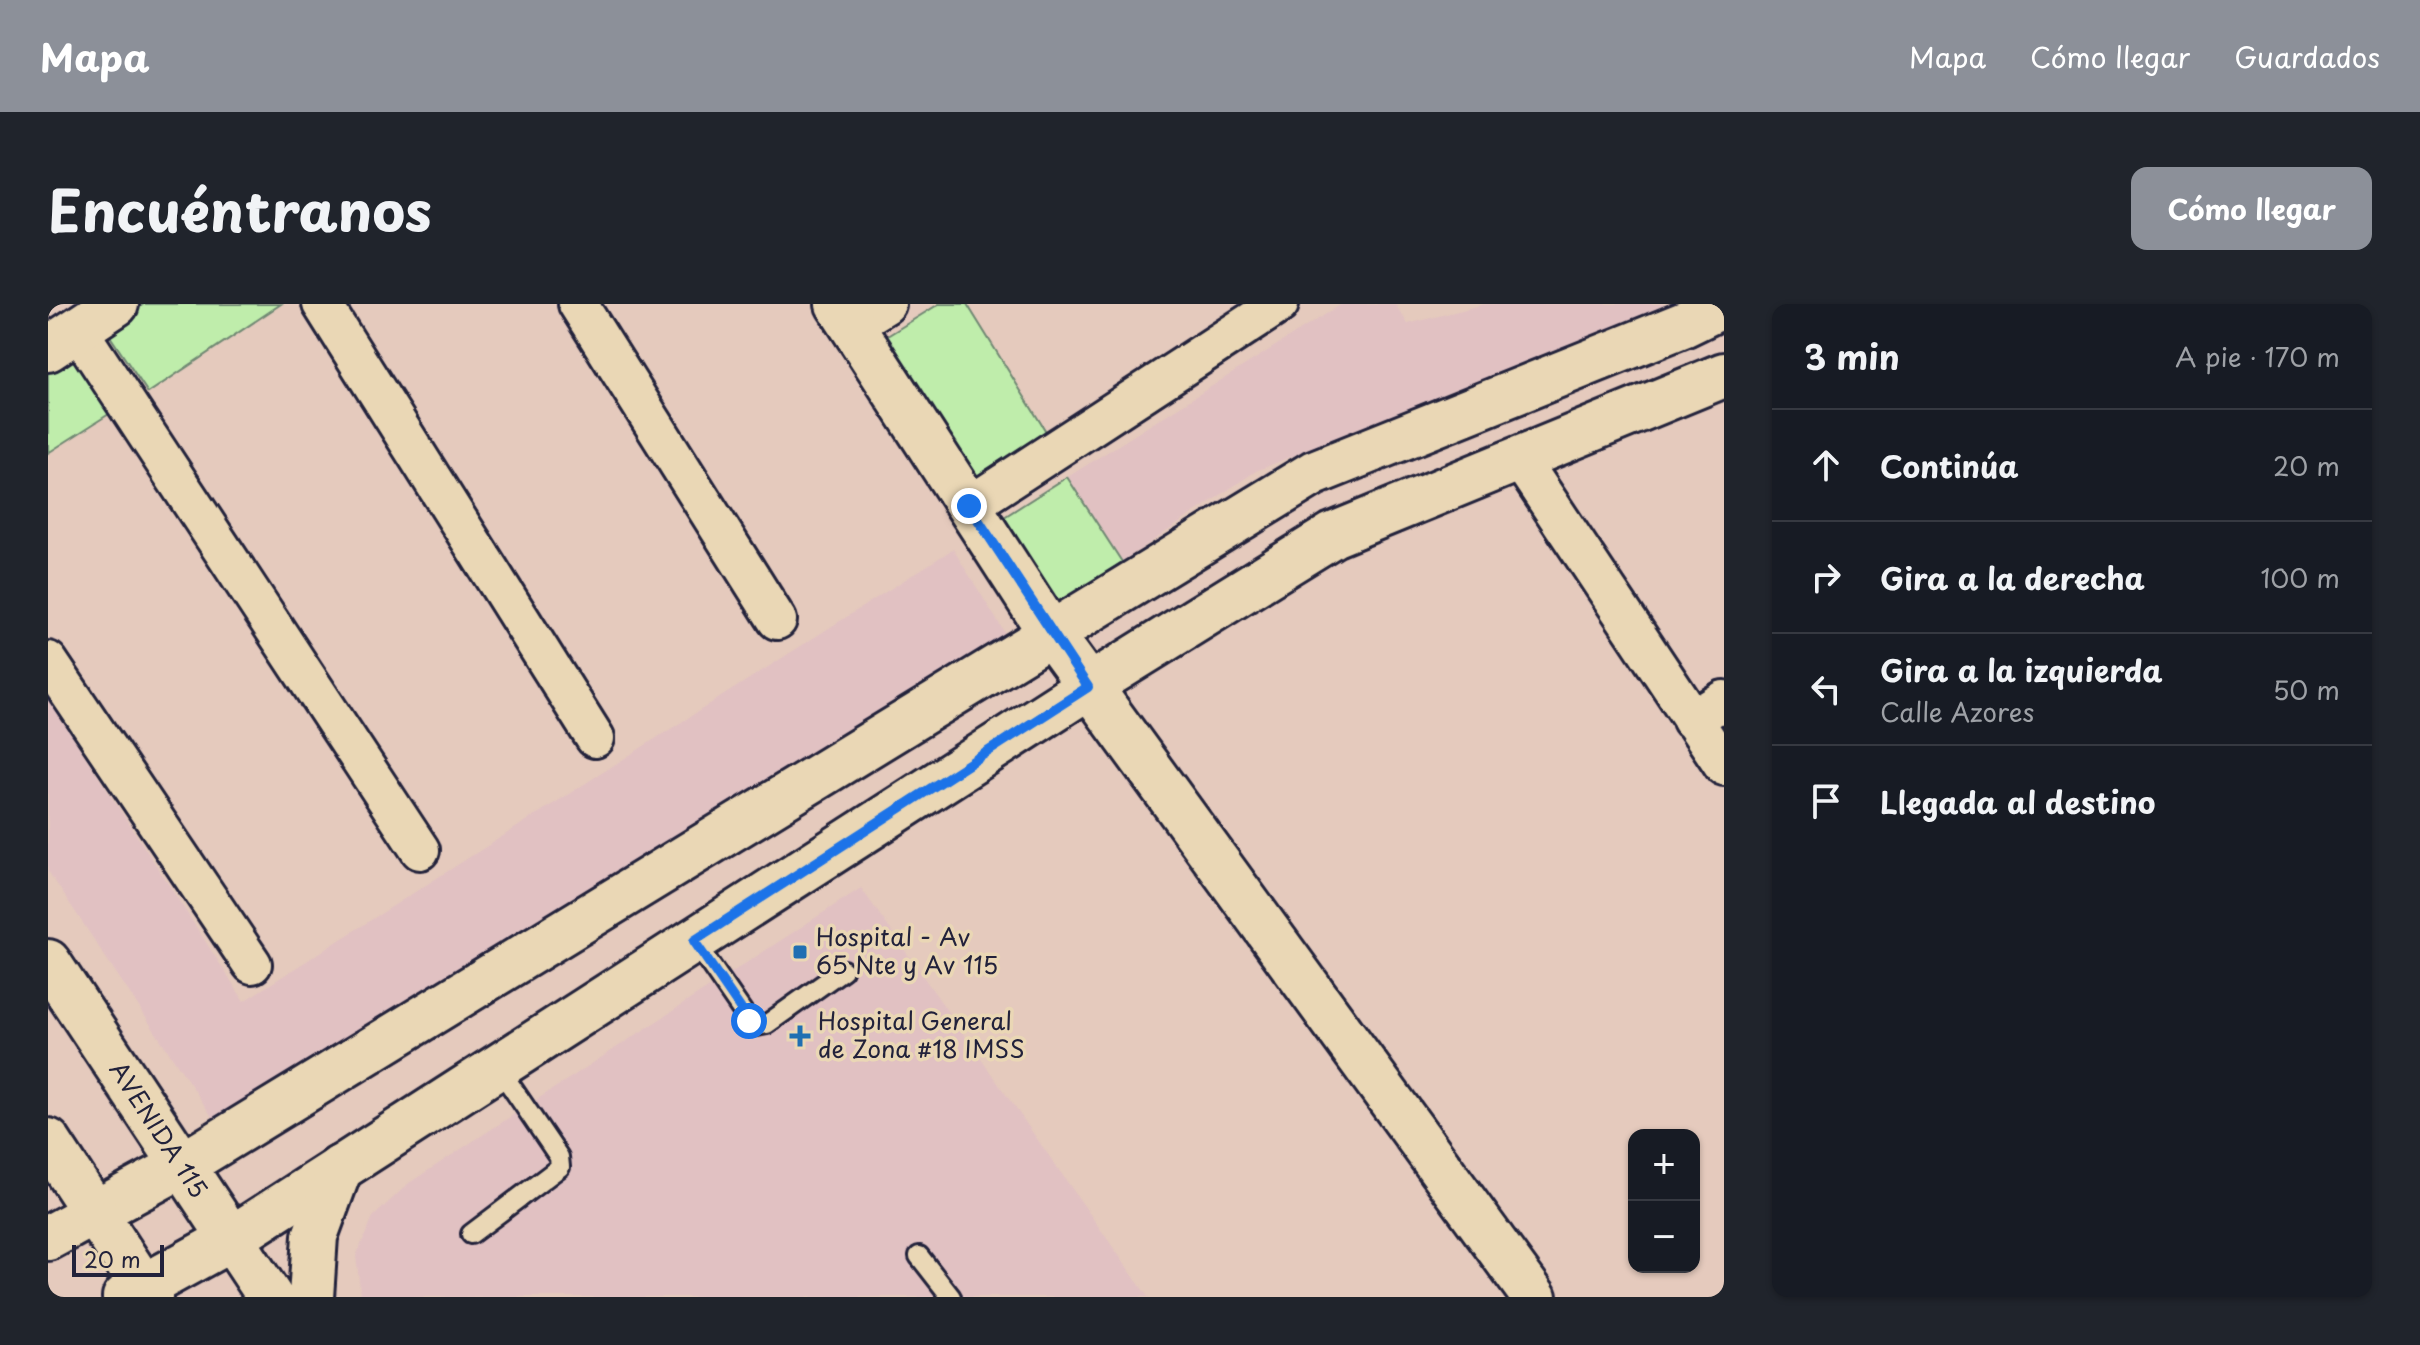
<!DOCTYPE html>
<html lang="es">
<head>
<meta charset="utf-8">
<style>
	:root { --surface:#171b24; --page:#20242c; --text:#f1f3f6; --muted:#9ea1a6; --line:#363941; --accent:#8c9099 }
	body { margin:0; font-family:"Playpen Sans",sans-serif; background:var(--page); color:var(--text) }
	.controls { position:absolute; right:24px; bottom:24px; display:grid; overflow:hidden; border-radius:16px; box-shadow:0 2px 6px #0004 }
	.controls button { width:72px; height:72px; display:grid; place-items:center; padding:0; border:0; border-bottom:2px solid var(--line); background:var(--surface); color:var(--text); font:40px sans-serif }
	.scale { position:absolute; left:24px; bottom:20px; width:92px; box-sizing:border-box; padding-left:8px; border:4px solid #22223b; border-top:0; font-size:22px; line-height:28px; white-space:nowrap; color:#22223b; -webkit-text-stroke:6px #ead7b5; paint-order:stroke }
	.stop { position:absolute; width:24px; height:24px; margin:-18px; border:6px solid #1a73e8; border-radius:50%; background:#fff }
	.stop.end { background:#1a73e8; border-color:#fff; box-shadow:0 2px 8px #0008 }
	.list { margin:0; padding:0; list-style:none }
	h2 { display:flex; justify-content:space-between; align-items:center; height:104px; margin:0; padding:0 32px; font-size:34px }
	h2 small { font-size:26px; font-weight:400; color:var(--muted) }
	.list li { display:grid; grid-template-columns:52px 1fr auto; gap:24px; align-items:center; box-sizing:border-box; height:112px; padding:0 32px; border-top:2px solid var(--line) }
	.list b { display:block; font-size:30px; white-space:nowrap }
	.list p { margin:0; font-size:26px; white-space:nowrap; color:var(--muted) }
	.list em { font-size:26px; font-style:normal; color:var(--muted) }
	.icon { flex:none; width:44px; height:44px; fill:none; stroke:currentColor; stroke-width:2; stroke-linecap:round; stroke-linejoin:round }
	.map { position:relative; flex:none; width:1676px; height:993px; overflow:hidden; border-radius:16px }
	header { display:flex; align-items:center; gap:48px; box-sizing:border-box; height:112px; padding:0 40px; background:var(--accent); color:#fff }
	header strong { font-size:38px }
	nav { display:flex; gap:44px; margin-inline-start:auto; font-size:28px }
	.intro { display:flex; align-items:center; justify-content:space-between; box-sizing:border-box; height:192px; padding:0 48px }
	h1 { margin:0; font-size:56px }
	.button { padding:20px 36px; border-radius:16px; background:var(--accent); color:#fff; font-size:28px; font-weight:700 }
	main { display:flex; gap:48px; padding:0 48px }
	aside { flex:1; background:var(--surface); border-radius:16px; box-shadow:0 2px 6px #0004 }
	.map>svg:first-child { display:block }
	.built { fill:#e1c1c2 }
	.green { fill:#bfedab; stroke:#708873; stroke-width:2 }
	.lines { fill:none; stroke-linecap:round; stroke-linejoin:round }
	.service-casing { stroke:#22223b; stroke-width:24 }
	.minor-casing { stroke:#22223b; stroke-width:44 }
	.tertiary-casing { stroke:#22223b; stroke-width:50 }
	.secondary-casing { stroke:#22223b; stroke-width:50 }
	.primary-casing { stroke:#22223b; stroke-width:50 }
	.service { stroke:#ead7b5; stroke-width:18 }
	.minor { stroke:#ead7b5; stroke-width:38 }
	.tertiary { stroke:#ead7b5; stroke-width:44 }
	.secondary { stroke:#ead7b5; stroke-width:44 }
	.primary { stroke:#ead7b5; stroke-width:44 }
	.route { stroke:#1a73e8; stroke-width:10 }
	.poi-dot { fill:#1f6fb2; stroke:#ead7b5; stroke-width:3 }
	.labels { text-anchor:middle; stroke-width:7; stroke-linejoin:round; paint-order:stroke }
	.poi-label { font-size:24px; fill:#22223b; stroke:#ead7b5; text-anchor:start }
	.street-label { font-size:24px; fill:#22223b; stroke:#ead7b5 }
</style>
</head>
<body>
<header>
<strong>Mapa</strong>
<nav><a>Mapa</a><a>Cómo llegar</a><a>Guardados</a></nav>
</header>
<div class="intro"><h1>Encuéntranos</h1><a class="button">Cómo llegar</a></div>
<main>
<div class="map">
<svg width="1676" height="993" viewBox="0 0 1676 993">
	<rect width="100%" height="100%" fill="#e5cabd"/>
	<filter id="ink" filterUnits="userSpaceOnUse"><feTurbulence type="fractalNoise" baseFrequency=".0125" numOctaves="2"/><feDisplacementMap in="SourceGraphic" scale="16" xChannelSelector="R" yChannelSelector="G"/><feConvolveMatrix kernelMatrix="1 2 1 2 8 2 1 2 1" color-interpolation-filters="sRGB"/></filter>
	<g filter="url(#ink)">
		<path class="built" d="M 1294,0 L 1347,0 L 1360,20 L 1437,0 L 1617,0 L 1553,35 L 1350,109 L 1208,167 L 1010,301 L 953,215 Z
			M 905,245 L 973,355 L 179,835 L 0,567 L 0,395 L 196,697 Z
			M 813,584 L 1100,993 L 313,993 L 308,952 L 325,913 L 361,879 Z"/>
		<path class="green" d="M 96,0 L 233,0 L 100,89 L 58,26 Z
			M 891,0 L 919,0 L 1002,134 L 928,180 L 836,34 Z
			M 20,45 L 61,110 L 0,149 L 0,58 Z
			M 1019,173 L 1074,258 L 1010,301 L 953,215 Z"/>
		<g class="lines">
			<defs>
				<path id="service" d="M 646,637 L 701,717 L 709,722 L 719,720 L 795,666
					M 423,930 L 512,863 L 511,853 L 450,763
					M 871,952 L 903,993"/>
				<path id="minor" d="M 274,0 L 547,434
					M 530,0 L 729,316
					M 804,21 L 838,0
					M 30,26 L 372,546
					M 1473,157 L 1676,462
					M 921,202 L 1231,0
					M 0,357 L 204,660
					M 1644,416 L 1676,396"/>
				<path id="tertiary" d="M 790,0 L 1002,328 L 1486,993
					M 0,45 L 68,0"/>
				<path id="secondary" d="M 0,934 L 133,862 L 1266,169 L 1637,20 L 1676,1
					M 77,993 L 181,936 L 1040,383 L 1285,231 L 1676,71"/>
				<path id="primary" d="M 0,658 L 222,993
					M 0,837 L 102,993
					M 263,993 L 267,932 L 292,864"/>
			</defs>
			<use href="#service" class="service-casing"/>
			<use href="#minor" class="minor-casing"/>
			<use href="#tertiary" class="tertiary-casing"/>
			<use href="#secondary" class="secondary-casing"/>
			<use href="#primary" class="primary-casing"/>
			<use href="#service" class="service"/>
			<use href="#minor" class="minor"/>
			<use href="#tertiary" class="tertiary"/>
			<use href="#secondary" class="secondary"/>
			<use href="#primary" class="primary"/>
		</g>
	</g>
	<g class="lines" filter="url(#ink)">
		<path class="route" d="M 701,717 L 646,637 L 1040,383 L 921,202"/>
	</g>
	<g class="poi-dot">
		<rect x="744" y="640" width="16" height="16" rx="4"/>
		<path d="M748 720h8v8h8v8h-8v8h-8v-8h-8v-8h8z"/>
	</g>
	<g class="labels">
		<g class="poi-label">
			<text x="768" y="642">Hospital - Av<tspan x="768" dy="28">65 Nte y Av 115</tspan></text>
			<text x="770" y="726">Hospital General<tspan x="770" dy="28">de Zona #18 IMSS</tspan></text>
		</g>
		<g class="street-label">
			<text transform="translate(110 826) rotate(57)" y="8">AVENIDA 115</text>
		</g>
	</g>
</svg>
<div class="controls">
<button>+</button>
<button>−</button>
</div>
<div class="scale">20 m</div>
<div class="stop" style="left:701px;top:717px"></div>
<div class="stop end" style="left:921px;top:202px"></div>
</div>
<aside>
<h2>3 min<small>A pie · 170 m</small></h2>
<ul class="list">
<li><svg class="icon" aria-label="ahead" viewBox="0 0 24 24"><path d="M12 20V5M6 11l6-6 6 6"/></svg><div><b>Continúa</b></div><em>20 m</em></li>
<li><svg class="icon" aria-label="right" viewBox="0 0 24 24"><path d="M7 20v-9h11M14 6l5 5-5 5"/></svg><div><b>Gira a la derecha</b></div><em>100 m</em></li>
<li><svg class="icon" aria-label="left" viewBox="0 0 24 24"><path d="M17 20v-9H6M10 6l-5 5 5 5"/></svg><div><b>Gira a la izquierda</b><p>Calle Azores</p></div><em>50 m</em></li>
<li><svg class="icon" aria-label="arrive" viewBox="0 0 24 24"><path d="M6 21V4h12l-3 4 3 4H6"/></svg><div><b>Llegada al destino</b></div></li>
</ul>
</aside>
</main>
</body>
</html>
